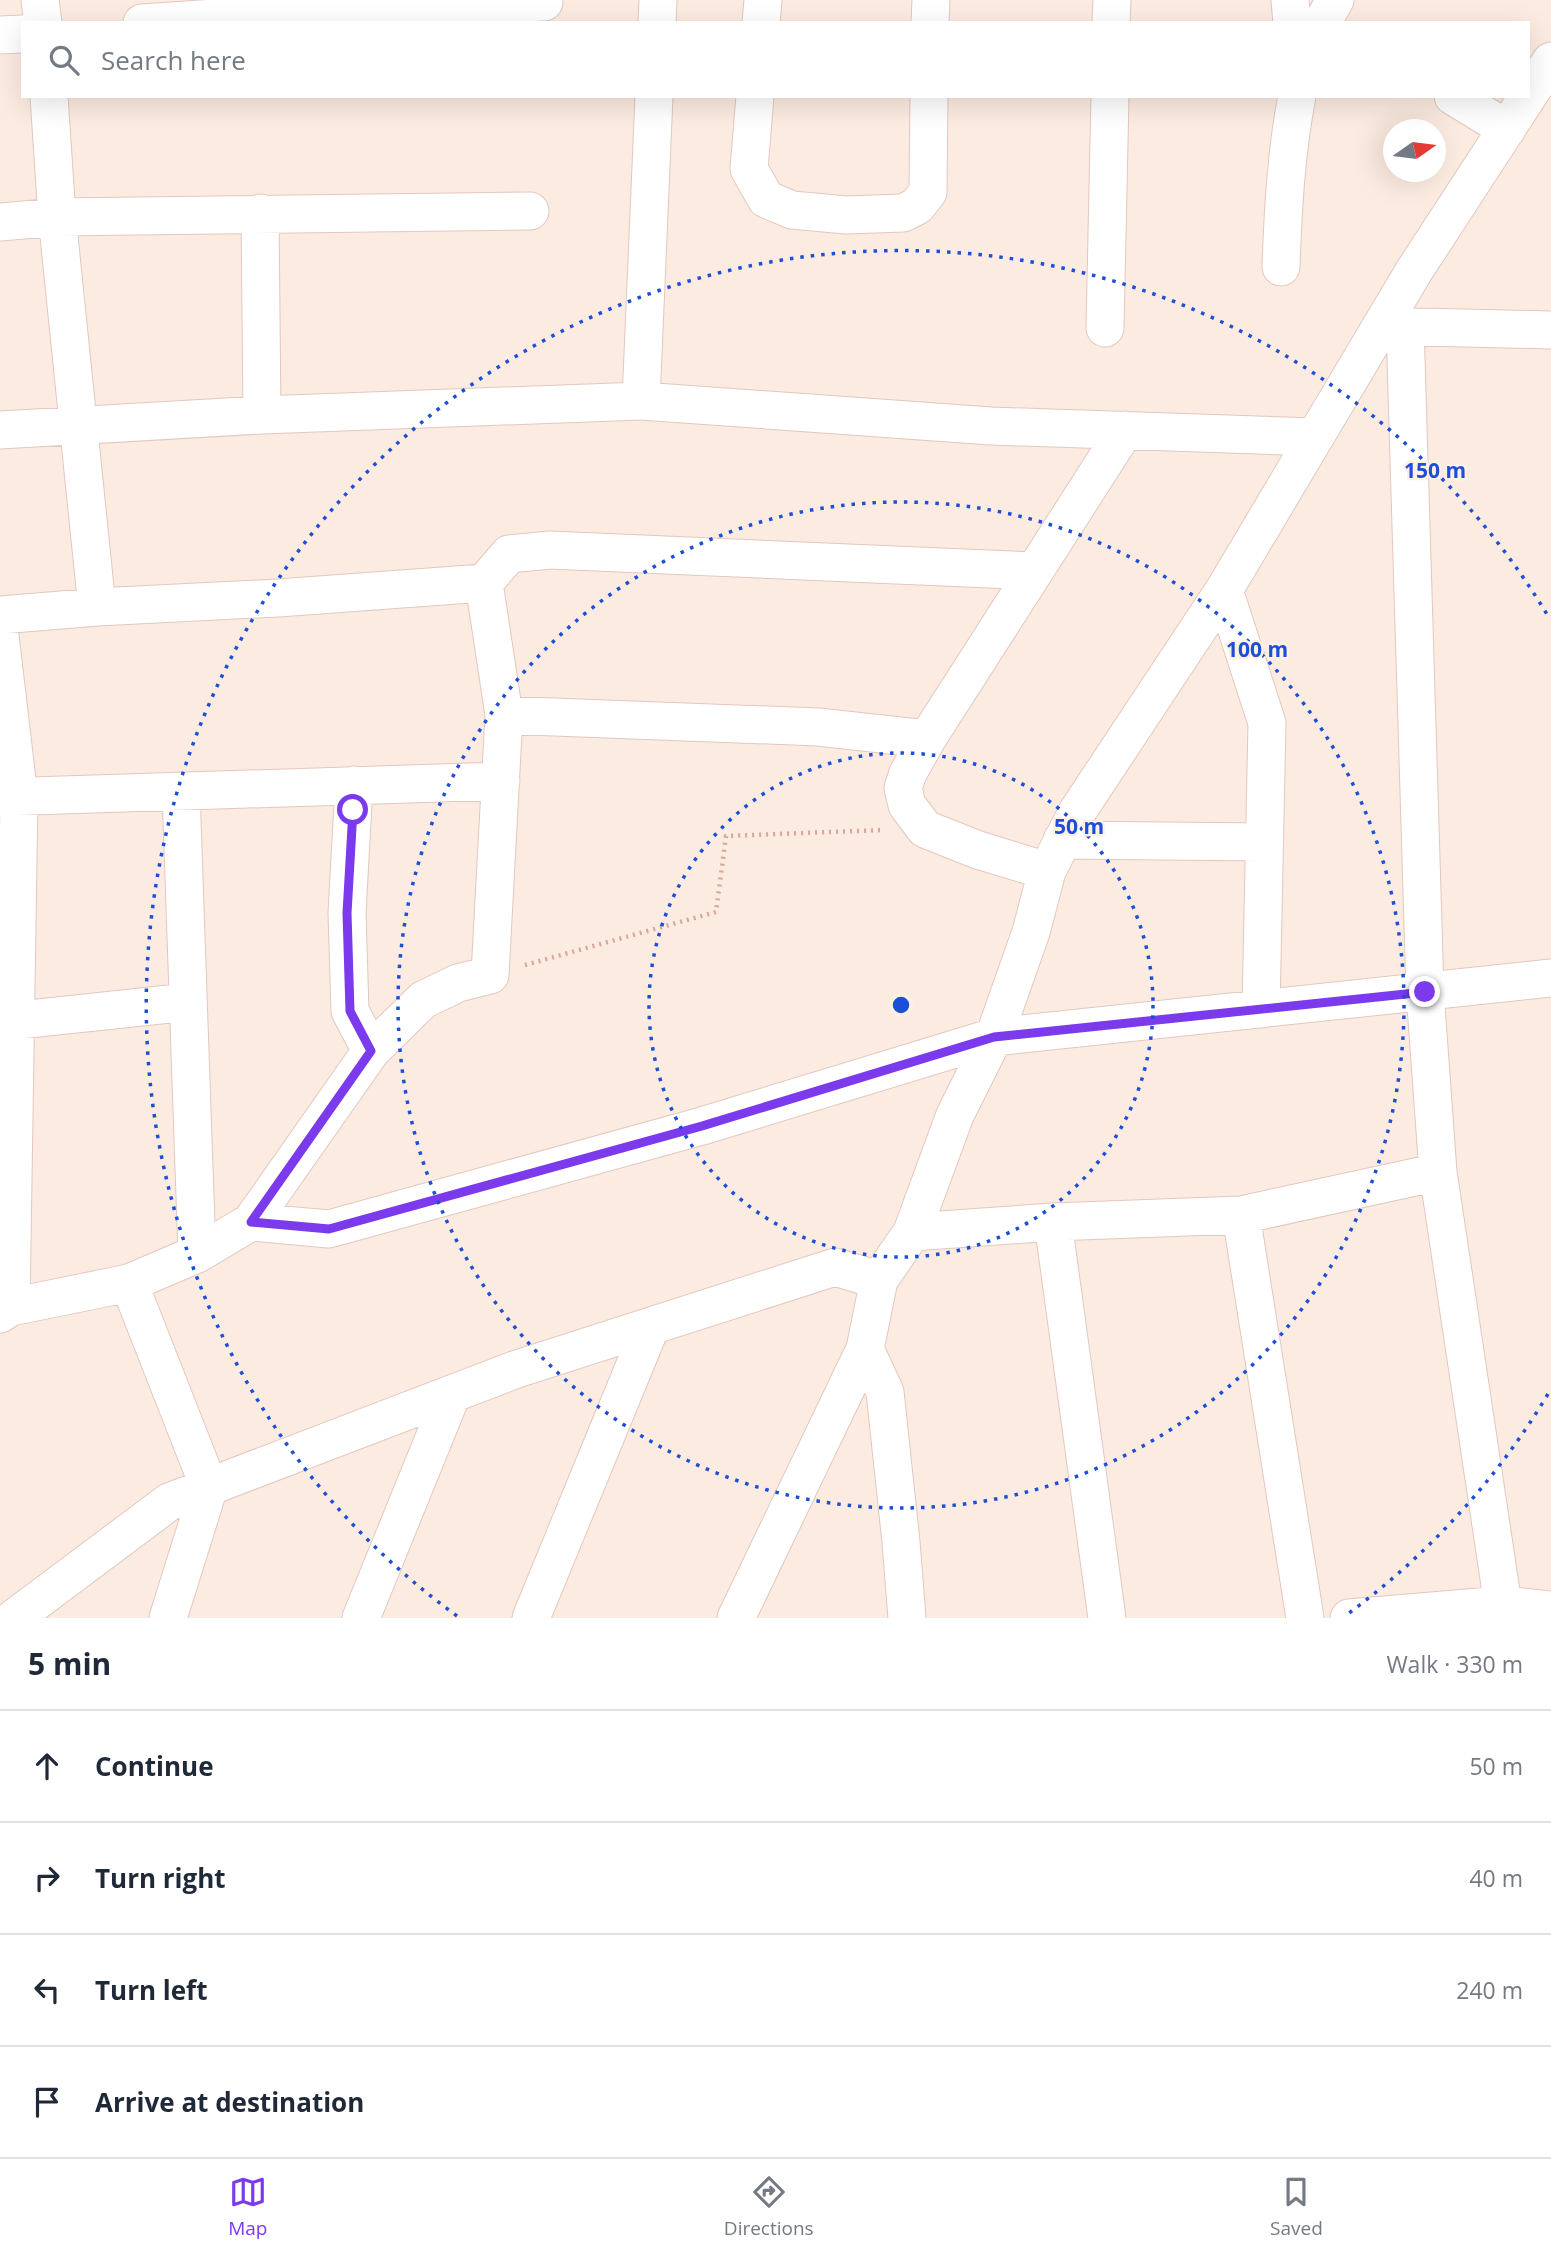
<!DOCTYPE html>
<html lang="en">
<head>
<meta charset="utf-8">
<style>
	:root { --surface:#fff; --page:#f6f6f7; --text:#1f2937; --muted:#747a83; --line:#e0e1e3; --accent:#7c3aed }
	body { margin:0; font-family:"Open Sans",sans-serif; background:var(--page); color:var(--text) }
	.compass { position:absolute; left:1383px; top:119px; width:63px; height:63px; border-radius:50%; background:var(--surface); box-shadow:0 7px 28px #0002; rotate:76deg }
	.stop { position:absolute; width:21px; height:21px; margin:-16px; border:5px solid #7c3aed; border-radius:50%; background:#fff }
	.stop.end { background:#7c3aed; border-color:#fff; box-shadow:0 2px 7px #0008 }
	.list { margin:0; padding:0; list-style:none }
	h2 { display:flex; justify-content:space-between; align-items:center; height:91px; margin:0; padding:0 28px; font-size:30px }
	h2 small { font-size:23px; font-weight:400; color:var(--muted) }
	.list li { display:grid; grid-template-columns:46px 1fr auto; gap:21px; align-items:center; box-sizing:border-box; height:112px; padding:0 28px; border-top:2px solid var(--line) }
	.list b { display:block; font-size:26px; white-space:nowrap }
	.list em { font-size:23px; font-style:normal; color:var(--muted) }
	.icon { flex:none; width:38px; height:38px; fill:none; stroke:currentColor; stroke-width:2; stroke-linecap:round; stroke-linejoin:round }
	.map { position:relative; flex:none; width:1551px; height:1618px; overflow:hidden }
	.search { position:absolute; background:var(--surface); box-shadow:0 7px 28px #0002; left:21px; right:21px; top:21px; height:77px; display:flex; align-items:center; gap:18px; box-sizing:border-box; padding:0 24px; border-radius:0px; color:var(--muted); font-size:26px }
	.sheet { height:539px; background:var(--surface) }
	nav { display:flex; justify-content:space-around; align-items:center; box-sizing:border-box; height:98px; border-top:2px solid var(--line); background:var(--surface); font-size:19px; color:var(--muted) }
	nav a { display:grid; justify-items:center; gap:4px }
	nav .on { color:var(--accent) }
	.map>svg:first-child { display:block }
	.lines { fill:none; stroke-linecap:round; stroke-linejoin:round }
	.minor-casing { stroke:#e2c8bf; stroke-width:39 }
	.path { stroke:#d6a69b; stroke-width:4.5; stroke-dasharray:2 5; stroke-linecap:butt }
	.minor { stroke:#fff; stroke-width:37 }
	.route { stroke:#7c3aed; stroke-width:9 }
	.ring { fill:none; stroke:#1d4ed8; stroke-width:3.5; stroke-dasharray:3.5 7 }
	.centre { fill:#1d4ed8; stroke:#fff0e6; stroke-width:3.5 }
	.ring-label { font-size:21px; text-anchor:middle; font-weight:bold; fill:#1d4ed8; stroke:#fff0e6; stroke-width:5; stroke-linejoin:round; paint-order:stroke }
</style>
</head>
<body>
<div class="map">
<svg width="1551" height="1618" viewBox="0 0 1551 1618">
	<rect width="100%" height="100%" fill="#fcebe0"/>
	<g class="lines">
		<defs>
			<path id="minor" d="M 40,0 L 43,23
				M 1290,0 L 1292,23
				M 142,23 L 260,15 L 544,2
				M 657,23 L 658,0
				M 761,23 L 763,0
				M 930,23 L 931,0
				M 1111,23 L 1112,0
				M 1322,23 L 1335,0
				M 0,35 L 23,34
				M 49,96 L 57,217 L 97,607 L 278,598 L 484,583 L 504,715
				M 654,96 L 641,401 L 991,426 L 1315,437
				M 755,96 L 749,169 L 766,199 L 792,210 L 846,215 L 903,213 L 917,206 L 928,192 L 929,96
				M 1453,96 L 1507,129
				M 1528,96 L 1551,61
				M 260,213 L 262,415
				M 0,222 L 57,217 L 530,211
				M 1281,267 C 1283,209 1286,153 1297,96
				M 1381,326 L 1551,330
				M 1405,326 L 1425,992 L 1438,1172 L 1503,1605 L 1551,1610
				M 1105,328 L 1110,96
				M 0,430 L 262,415 L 641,401
				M 484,583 L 509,554 L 550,550 L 1034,571
				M 1224,590 L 1267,723 L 1261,1009
				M 0,615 L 97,607
				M 0,636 L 19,797 L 11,1307
				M 927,739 L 1125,430
				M 354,785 L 347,913 L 350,1011 L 371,1051
				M 181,791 L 197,1254
				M 0,797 L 501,781
				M 1062,840 L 1264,842
				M 0,1022 L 188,1002
				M 1241,1215 L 1305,1618
				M 251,1222 L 329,1229 L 702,1126 L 994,1037 L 1551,978
				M 1053,1222 L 1107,1618
				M 912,1232 L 1053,1222 L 1241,1215 L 1438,1172
				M 129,1283 L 209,1487 L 168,1618
				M 0,1314 L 11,1307 L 129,1283 L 197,1254 L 251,1222 L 371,1051 L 423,1000 L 458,983 L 490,975 L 504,715 L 818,727 L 927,739 L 908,773 L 903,788 L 907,805 L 925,829 L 978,850 L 1047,871
				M 865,1349 L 885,1392 L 901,1542 L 907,1618
				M 14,1618 L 169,1502 L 517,1369 L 835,1267 L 879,1280
				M 361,1618 L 452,1394
				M 531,1618 L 651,1326
				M 736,1618 L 865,1349 L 879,1280 L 912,1232 L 955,1115 L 994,1037 L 1031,932 L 1047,871 L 1077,812 L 1224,590 L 1414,271 L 1528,96
				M 1349,1618 L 1503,1605"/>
		</defs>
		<use href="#minor" class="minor-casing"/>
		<path class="path" d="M 525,965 L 716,912 L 726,836 L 883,830"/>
		<use href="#minor" class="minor"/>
	</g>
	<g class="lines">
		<path class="route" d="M 353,810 L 347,913 L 350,1011 L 371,1051 L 251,1222 L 329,1229 L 702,1126 L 994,1037 L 1425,992"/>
	</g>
	<g class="ring">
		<circle cx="901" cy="1005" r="252"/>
		<circle cx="901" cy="1005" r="503"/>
		<path d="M1548 1394A755 755 0 0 1 1345 1616M457 1616A755 755 0 1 1 1548 616"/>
	</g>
	<circle cx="901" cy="1005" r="10" class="centre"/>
	<g class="ring-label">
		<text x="1435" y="478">150 m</text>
		<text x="1257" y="657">100 m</text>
		<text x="1079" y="834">50 m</text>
	</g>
</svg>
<svg class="compass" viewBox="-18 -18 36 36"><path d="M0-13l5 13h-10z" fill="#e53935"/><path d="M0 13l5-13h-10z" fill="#747a83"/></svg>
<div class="stop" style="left:353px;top:810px"></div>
<div class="stop end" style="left:1425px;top:992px"></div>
<div class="search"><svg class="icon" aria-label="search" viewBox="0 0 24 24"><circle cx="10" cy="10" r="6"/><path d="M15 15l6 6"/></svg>Search here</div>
</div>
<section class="sheet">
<h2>5 min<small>Walk · 330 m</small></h2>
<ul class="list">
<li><svg class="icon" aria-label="ahead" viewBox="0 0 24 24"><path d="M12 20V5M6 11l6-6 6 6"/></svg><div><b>Continue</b></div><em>50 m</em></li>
<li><svg class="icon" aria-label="right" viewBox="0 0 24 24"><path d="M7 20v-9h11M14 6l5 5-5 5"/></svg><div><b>Turn right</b></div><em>40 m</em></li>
<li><svg class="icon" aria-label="left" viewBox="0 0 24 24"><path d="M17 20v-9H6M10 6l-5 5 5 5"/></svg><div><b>Turn left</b></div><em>240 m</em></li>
<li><svg class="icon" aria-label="arrive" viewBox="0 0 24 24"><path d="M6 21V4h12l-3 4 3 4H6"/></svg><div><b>Arrive at destination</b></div></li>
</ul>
</section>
<nav>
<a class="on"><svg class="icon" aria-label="map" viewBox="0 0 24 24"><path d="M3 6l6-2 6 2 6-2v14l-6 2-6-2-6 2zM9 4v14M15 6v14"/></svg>Map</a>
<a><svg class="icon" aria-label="directions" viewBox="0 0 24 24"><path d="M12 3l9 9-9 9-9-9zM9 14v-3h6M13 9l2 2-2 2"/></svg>Directions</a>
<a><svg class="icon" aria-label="saved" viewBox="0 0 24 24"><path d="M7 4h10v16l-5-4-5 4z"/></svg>Saved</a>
</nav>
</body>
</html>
